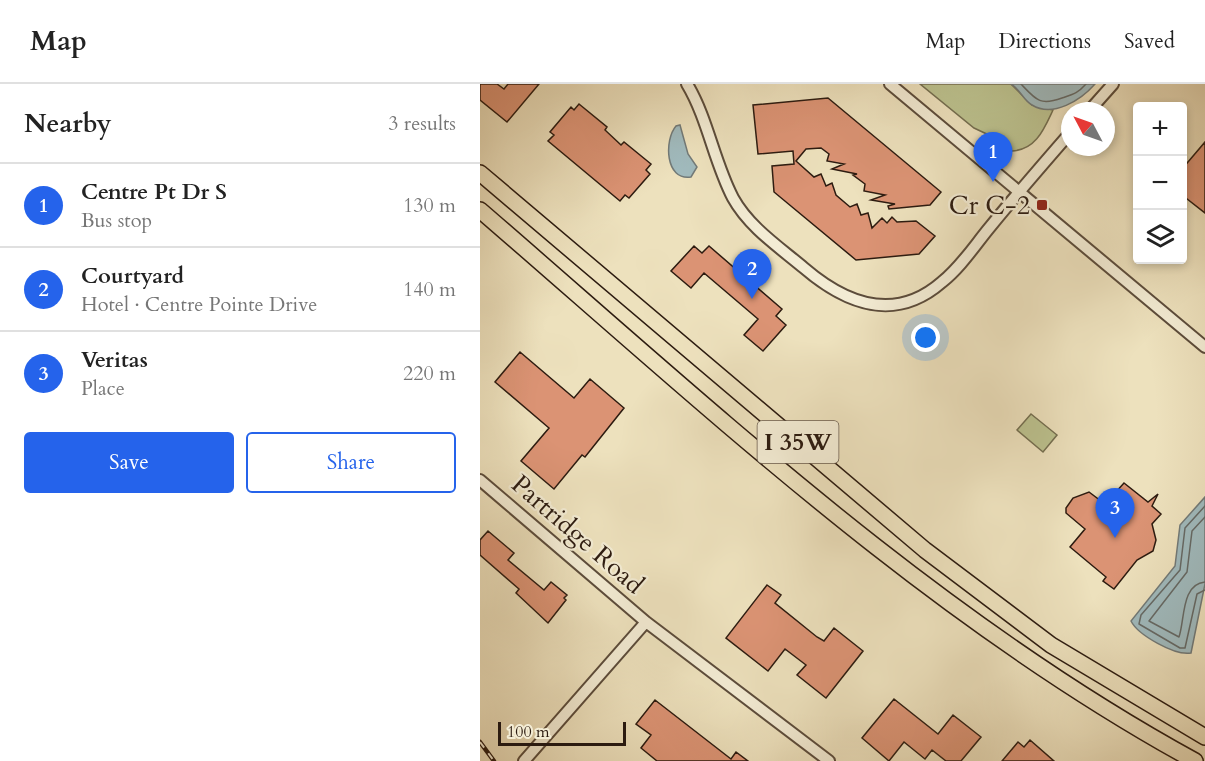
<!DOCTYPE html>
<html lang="en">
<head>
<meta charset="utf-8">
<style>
	:root { --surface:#fff; --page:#f6f6f6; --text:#222; --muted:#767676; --line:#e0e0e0; --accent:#2563eb }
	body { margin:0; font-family:Cardo,serif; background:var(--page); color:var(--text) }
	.controls { position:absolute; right:18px; top:18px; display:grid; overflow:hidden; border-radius:6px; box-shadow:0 3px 9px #0003 }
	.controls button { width:54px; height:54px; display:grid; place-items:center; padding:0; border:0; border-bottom:2px solid var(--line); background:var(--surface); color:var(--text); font:30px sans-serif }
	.compass { position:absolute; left:581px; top:18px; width:54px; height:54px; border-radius:50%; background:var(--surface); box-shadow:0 3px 9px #0003; rotate:311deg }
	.scale { position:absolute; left:18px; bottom:15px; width:128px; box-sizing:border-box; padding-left:6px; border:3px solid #2c1b10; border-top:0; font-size:16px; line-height:21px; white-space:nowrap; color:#2c1b10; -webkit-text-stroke:4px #f3ecd4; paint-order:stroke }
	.you { position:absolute; left:446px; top:254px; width:21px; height:21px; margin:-15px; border:4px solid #fff; border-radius:50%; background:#1a73e8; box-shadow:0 0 0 9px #1a73e833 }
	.badge { display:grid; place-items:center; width:39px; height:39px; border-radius:50%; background:var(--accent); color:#fff; font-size:20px; font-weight:700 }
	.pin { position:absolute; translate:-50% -50px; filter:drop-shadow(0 2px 3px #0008) }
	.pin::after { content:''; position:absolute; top:32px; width:21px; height:18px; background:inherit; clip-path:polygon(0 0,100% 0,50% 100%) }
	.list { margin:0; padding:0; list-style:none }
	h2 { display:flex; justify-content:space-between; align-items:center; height:78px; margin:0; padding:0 24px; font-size:26px }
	h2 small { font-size:20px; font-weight:400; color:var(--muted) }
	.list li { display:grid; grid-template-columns:39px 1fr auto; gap:18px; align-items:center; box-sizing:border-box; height:84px; padding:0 24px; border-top:2px solid var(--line) }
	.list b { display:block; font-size:22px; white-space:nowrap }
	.list p { margin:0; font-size:20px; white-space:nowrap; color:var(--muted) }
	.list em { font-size:20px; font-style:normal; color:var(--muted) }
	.actions { display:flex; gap:12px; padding:18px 24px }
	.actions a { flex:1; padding:14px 0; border:2px solid var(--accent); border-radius:6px; text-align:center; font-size:21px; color:var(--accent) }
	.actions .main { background:var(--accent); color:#fff }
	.icon { flex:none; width:33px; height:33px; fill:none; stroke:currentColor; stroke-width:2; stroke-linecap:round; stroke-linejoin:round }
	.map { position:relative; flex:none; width:725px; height:677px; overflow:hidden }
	header { display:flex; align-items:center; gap:36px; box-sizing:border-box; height:84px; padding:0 30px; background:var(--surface); border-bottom:2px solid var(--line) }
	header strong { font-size:28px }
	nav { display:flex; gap:33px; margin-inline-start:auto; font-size:21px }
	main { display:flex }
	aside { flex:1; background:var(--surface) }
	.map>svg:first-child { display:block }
	.green { fill:#bcc28f; stroke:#746e50; stroke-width:1.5 }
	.water { fill:#a0babd; stroke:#727a78; stroke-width:1.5 }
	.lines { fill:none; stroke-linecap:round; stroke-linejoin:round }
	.shore { stroke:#666a66; stroke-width:1.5 }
	.building { fill:#db9374; stroke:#2c1b10; stroke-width:1.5 }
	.minor-casing { stroke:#5c4c3b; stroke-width:14 }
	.highway-casing { stroke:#2c1b10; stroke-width:18 }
	.minor { stroke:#f3ecd4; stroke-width:10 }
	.highway { stroke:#ede1bd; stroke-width:15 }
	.rail-casing { stroke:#2c1b10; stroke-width:4.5 }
	.rail { stroke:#f3ecd4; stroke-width:2; stroke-dasharray:7; stroke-linecap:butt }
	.poi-dot { fill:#8f2418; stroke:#f3ecd4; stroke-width:2 }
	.labels { text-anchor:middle; stroke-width:4.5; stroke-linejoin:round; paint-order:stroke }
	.shield { fill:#f3ecd4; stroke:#685a4b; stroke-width:1.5 }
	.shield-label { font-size:24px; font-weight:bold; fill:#2c1b10 }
	.poi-label { font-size:26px; fill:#2c1b10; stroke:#f3ecd4; text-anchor:end }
	.street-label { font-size:26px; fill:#2c1b10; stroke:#f3ecd4 }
</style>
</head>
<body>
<header>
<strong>Map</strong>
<nav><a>Map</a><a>Directions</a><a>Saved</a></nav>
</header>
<main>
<aside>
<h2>Nearby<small>3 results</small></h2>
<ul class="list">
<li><span class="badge">1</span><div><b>Centre Pt Dr S</b><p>Bus stop</p></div><em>130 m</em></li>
<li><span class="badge">2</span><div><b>Courtyard</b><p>Hotel · Centre Pointe Drive</p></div><em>140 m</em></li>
<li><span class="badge">3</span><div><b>Veritas</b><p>Place</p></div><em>220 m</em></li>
</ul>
<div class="actions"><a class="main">Save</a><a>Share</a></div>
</aside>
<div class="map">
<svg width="725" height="677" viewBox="0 0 725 677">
	<rect width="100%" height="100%" fill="#ede1bd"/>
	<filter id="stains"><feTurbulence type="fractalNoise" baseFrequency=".00333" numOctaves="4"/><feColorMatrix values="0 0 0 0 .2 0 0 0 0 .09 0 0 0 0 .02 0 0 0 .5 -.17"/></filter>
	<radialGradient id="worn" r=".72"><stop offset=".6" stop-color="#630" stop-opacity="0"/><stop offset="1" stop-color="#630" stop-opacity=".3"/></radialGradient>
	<path class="green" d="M 440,0 L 531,0 L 552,21 L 573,26 C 564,45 556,66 532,67 L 511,52 L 494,44 Z
		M 551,330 L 577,351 L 563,368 L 537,346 Z"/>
	<path class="water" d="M 531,0 L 615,0 C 601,16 573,34 552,21 C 543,16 540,5 531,0 Z
		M 200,41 L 208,70 L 217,83 L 211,93 C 185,97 184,56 196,42 Z
		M 725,413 L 725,500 L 711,569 C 695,572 658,551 651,537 L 695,482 L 700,441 Z"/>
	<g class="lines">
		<path class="shore" d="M 541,0 C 556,16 560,22 582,14 C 594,10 598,9 606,0
			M 725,422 L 705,444 L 700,486 L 661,531 L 659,540 L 700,564 L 705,564 L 717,510 L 725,506
			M 725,433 L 712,447 L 707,488 L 669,537 L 699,553 C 705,536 701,500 725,498"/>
	</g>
	<path class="building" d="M 0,0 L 17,0 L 24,5 L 28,0 L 59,0 L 27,38 L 0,16 Z
		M 348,14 L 461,108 L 450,121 L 409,125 L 408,122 L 415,120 L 391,116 L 405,111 L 384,107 L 385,100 L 373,91 L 377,90 L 352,85 L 364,80 L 347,77 L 349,70 L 341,64 L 326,65 L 316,77 L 334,93 L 341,90 L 346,102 L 352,99 L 356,111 L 370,123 L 377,120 L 381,131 L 388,129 L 392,144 L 402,134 L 407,139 L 412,133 L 417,138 L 436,137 L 455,152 L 439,170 L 376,176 L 294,108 L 292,82 L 314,80 L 313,67 L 278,70 L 273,21 Z
		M 99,20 L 127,43 L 125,46 L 141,61 L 144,58 L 171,80 L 166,86 L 170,90 L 149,114 L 145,111 L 140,117 L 68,57 L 74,51 L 70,48 L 91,23 L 94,26 Z
		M 725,58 L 725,129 L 702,111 L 702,85 Z
		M 214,162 L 222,169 L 229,162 L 302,225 L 296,232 L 306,241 L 283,267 L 264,251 L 278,235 L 224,189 L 211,204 L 191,187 Z
		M 40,268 L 94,314 L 110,295 L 144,324 L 105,373 L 102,371 L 74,405 L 41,377 L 69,344 L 15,298 Z
		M 644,399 L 668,418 L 678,410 L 672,422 L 681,430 L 672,440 L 676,456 L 673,467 L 657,476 L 634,505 L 623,497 L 626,493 L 590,463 L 605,445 L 586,429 L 586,424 L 593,414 L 609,408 L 625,420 Z
		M 8,447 L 34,469 L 28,476 L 64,506 L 71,498 L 87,511 L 84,514 L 86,516 L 68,539 L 36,509 L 39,505 L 0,471 L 0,456 Z
		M 287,501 L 301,511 L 295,519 L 337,553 L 344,557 L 354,544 L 383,567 L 346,614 L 317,591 L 326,581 L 305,565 L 288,587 L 246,554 Z
		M 414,615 L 458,650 L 473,631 L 501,653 L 481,677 L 466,677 L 452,666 L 445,675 L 424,658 L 409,677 L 382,654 Z
		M 175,616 L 251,675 L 256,668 L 268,677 L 177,677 L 161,664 L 171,651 L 156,640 Z
		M 550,656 L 574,677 L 522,677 L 538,658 L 544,663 Z"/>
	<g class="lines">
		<defs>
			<path id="minor" d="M 207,0 C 228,35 234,78 253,114 C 269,143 299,163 324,184 C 366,220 415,239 462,198 C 481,183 495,161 510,143 C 536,111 563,80 590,49
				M 410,0 L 725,263
				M 609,27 L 633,0
				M 0,396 L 166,538 L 349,677
				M 44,677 L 166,538"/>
			<path id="highway" d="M 0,89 L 445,466 L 571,561 L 725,653
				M 0,126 C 227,322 451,533 715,677"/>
		</defs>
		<use href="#minor" class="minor-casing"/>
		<use href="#highway" class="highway-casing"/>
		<use href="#minor" class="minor"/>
		<use href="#highway" class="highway"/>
		<defs>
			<path id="rail" d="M 0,658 L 14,677"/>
		</defs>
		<use href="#rail" class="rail-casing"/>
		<use href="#rail" class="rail"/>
	</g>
	<rect class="poi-dot" x="556" y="115" width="12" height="12" rx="3"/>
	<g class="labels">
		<rect class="shield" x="277.5" y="337" width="81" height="42" rx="4.5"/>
		<g class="shield-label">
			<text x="318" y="366">I 35W</text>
		</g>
		<g class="poi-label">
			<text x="550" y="130">Cr C-2</text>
		</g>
		<g class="street-label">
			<text transform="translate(98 450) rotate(41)" y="9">Partridge Road</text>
		</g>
	</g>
	<rect width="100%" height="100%" filter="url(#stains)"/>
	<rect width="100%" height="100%" fill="url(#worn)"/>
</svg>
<div class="controls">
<button>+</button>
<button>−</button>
<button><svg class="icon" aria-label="layers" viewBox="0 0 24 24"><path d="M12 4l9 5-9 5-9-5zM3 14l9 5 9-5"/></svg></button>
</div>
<svg class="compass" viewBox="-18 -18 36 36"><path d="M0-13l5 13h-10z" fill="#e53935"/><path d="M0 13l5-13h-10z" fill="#767676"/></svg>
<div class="scale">100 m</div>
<div class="you"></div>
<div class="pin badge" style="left:513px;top:98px">1</div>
<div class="pin badge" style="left:272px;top:215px">2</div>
<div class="pin badge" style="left:635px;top:454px">3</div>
</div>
</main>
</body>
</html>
